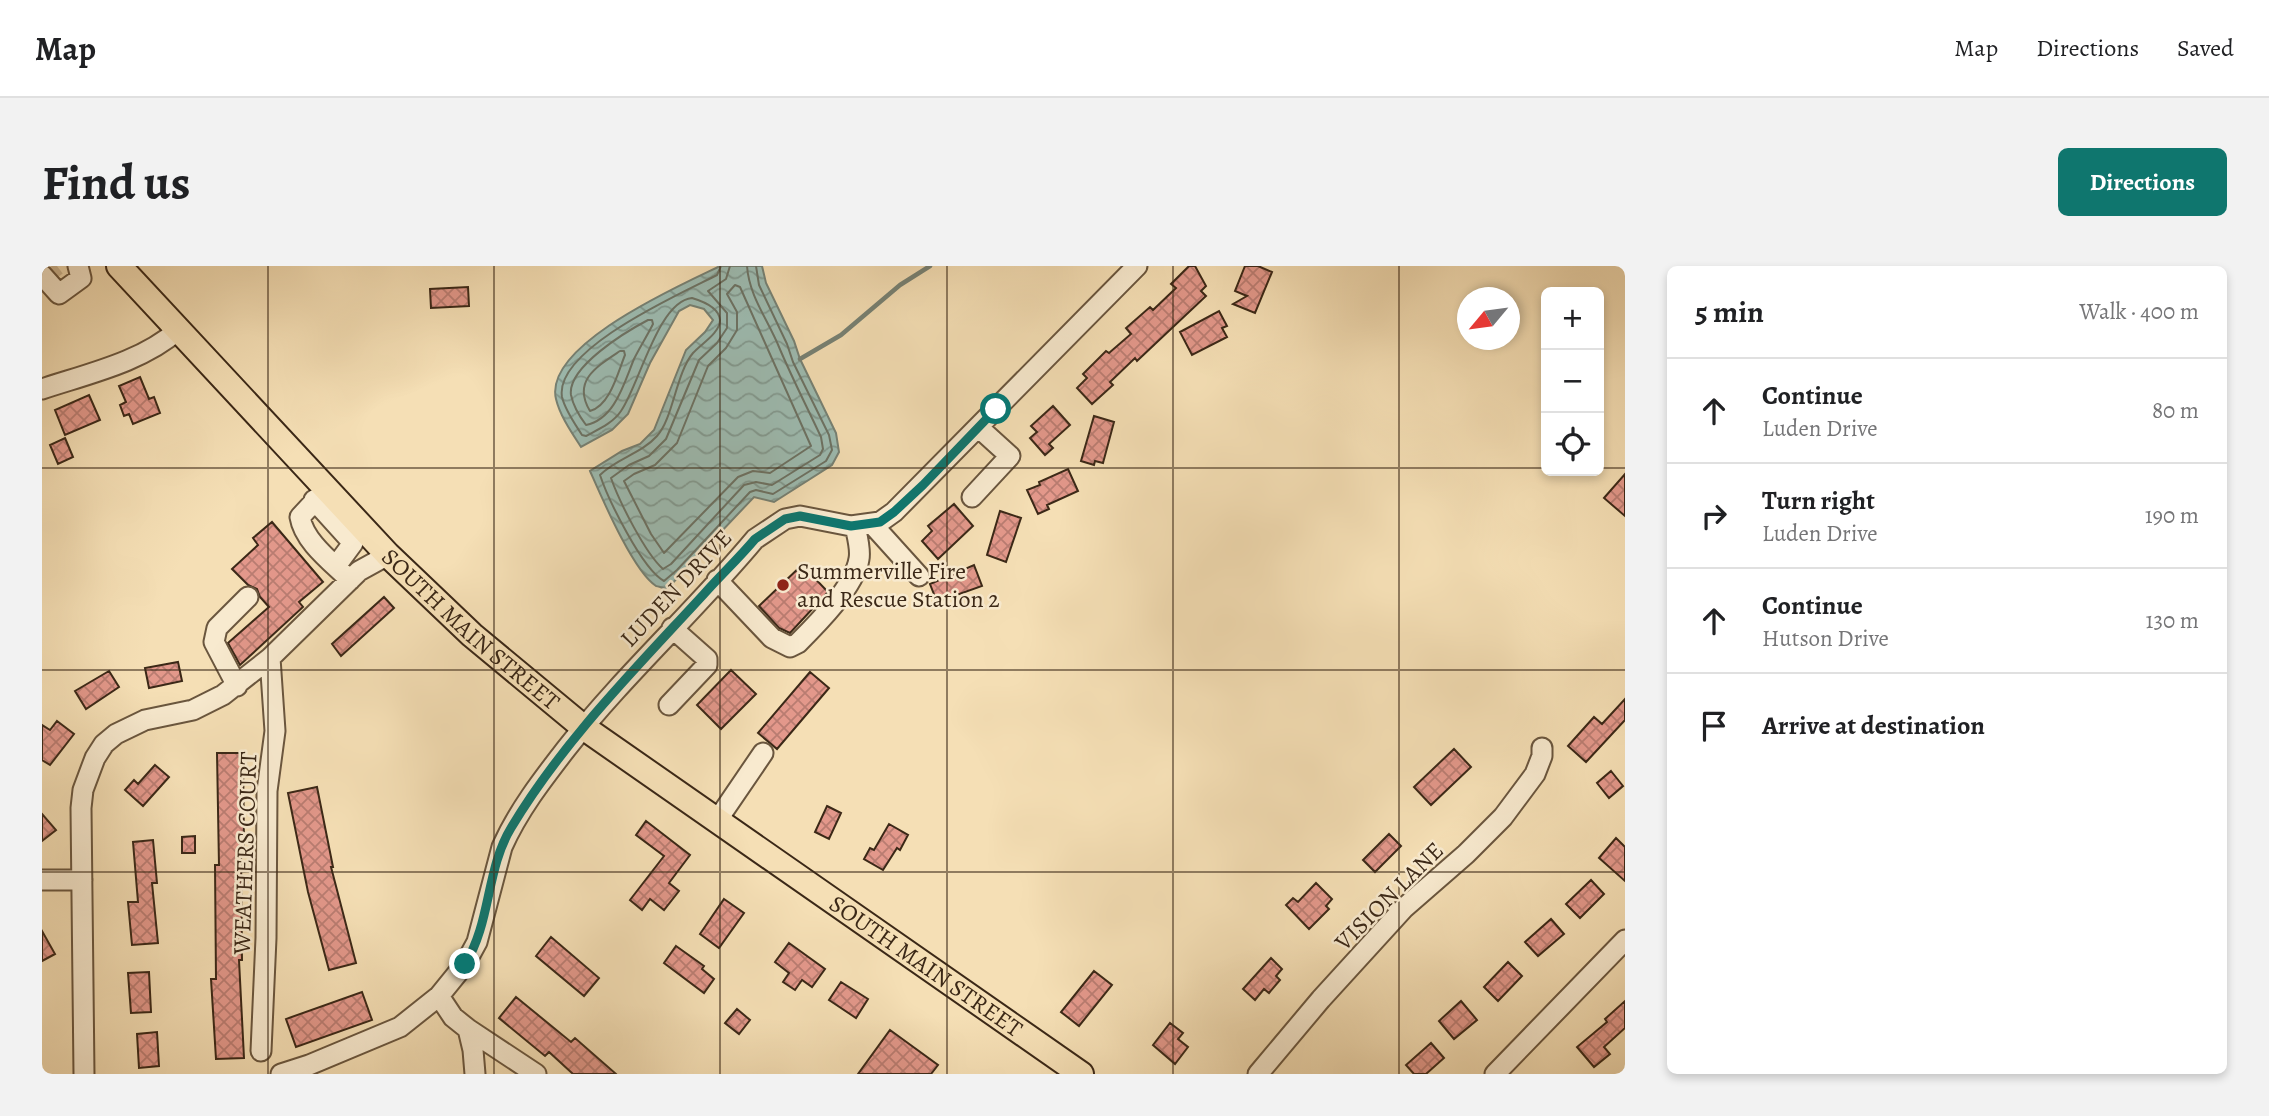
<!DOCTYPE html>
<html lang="en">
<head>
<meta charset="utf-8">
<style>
	:root { --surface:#fff; --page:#f2f2f2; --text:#202124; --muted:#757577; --line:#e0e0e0; --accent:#0f766e }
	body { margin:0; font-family:Alegreya,serif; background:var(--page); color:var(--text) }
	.controls { position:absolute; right:21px; top:21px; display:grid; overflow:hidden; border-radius:10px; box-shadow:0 4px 10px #0003 }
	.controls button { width:63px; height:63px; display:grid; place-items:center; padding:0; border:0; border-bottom:2px solid var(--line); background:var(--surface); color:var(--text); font:35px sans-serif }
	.compass { position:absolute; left:1415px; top:21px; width:63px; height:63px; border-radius:50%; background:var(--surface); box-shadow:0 4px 10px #0003; rotate:241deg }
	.stop { position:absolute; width:21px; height:21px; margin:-16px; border:5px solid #0f766e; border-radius:50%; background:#fff }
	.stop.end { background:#0f766e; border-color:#fff; box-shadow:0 2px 7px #0008 }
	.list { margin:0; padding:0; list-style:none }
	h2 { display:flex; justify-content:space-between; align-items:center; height:91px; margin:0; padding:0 28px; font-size:30px }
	h2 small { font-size:23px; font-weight:400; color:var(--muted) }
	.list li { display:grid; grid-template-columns:46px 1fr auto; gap:21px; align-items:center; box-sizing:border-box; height:105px; padding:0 28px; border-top:2px solid var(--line) }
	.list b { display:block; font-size:26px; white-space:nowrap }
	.list p { margin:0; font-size:23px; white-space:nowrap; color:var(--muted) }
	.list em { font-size:23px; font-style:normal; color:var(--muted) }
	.icon { flex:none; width:38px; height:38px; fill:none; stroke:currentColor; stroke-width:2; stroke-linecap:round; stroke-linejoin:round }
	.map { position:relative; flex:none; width:1583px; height:808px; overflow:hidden; border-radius:10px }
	header { display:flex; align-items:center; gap:42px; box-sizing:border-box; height:98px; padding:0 35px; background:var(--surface); border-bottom:2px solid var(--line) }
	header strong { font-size:33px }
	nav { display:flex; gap:38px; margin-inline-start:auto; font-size:24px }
	.intro { display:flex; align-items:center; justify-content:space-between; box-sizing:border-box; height:168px; padding:0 42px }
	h1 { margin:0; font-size:49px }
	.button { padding:18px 32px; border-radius:10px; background:var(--accent); color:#fff; font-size:24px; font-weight:700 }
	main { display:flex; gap:42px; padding:0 42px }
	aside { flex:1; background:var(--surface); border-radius:10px; box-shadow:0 4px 10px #0003 }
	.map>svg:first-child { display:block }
	.water { fill:url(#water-waves); stroke:#768174; stroke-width:2 }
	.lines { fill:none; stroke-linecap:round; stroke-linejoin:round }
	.shore { stroke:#6c7264; stroke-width:2 }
	.stream { stroke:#768174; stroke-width:4.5 }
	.building { fill:url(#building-cross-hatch); stroke:#3b2817; stroke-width:2 }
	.minor-tunnel { stroke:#d0ba95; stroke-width:19; stroke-dasharray:19 10; stroke-linecap:butt }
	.minor-casing { stroke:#6a563e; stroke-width:23 }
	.major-casing { stroke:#3b2817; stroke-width:28 }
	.minor { stroke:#f8eacf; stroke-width:19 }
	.major { stroke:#f5dfb5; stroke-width:24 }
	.route { stroke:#0f766e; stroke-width:9 }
	.grid { fill:none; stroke:#3b2817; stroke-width:2; stroke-opacity:0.55 }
	.poi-dot { fill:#8f2418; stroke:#f8eacf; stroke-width:2.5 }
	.labels { text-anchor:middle; stroke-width:5; stroke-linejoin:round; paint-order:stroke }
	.poi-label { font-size:24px; fill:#3b2817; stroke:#f8eacf; text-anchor:start }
	.street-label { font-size:24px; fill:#3b2817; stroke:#f8eacf }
</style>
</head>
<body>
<header>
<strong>Map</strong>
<nav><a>Map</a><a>Directions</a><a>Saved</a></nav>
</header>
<div class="intro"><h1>Find us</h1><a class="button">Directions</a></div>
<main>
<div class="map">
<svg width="1583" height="808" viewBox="0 0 1583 808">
	<defs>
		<pattern id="water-waves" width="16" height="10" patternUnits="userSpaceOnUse" patternTransform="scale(1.75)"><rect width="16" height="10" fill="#9dbcb2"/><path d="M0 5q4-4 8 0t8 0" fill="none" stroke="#819990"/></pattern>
		<pattern id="building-cross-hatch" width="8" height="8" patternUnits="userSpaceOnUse" patternTransform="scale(1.75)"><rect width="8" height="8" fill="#e3988b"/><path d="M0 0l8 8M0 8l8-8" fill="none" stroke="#b97c71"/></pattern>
	</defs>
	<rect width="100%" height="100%" fill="#f5dfb5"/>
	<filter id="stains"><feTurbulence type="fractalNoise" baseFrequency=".00286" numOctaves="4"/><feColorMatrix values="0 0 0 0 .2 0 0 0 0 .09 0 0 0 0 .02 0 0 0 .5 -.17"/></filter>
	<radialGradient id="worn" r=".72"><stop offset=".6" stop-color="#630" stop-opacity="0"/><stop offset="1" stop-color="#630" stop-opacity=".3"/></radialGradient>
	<path class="water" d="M 678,0 L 720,0 L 724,17 L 752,75 L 758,93 L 794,167 L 797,186 L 790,199 L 732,236 L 712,231 L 625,323 C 624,323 615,320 614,320 C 591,305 560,232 548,205 L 580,185 L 598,178 L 612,164 L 644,84 L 663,66 L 671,54 L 662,43 L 648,39 L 637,45 L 608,97 L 586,148 L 570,164 L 539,181 C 530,167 518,150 514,133 C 501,79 639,19 678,0 Z"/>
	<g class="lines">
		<path class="shore" d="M 679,0 L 675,9 C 640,27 512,83 520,131 C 523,144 533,158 540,169 L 544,170 C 557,163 571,157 579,145 C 597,120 616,35 650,32 C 660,35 677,41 678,54 C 678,67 659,78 651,87 C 634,107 631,153 615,170 C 599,188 575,192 558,209 C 566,233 600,303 622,315 L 635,304 L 708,226 L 714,224 L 731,228 L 784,195 L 790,184 L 787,169 L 751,96 L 745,78 L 717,19 L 714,0
			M 688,0 L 684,13 L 666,25 L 685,47 L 685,62 L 675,77 L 657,94 L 624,173 L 607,190 L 587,199 L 569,212 C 577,235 603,287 621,303 L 629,298 L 702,219 L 714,216 L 730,219 L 778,189 L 781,183 L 779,171 C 765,141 750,112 737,81 C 726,54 707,30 705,0
			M 693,19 L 698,21 L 769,180 L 728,207 L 711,205 L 696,211 L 622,287 L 609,268 L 582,215 L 592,208 L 613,199 L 635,177 L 666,100 L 684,82 L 695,64 L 695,46 L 685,28 Z
			M 606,54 L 610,54 L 611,58 C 605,70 598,81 592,93 C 582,117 573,153 544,159 C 538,151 531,139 529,129 C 525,101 585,65 606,54 Z
			M 578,85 L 582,85 L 583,89 C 576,106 568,140 548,145 C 530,115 554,101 578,85 Z"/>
		<path class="stream" d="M 758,93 L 799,69 L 858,19 L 888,0"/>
	</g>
	<path class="building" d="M 1147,0 L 1153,0 L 1164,20 L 1159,25 L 1164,30 L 1095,95 L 1093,92 L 1068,116 L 1071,119 L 1050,138 L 1035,122 L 1045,112 L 1041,108 L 1064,85 L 1067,87 L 1089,68 L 1084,62 L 1108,41 L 1111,44 L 1134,22 L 1129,18 Z
		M 1203,0 L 1216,0 L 1230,6 L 1213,47 L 1191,38 L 1205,30 L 1193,25 Z
		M 426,21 L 427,40 L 389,42 L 388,23 Z
		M 1177,45 L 1185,60 L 1180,62 L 1185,71 L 1150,89 L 1138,66 Z
		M 98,111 L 107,133 L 112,131 L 118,147 L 91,158 L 87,148 L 82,150 L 78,139 L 84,136 L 77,120 Z
		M 47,129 L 58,154 L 23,169 L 13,144 Z
		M 1011,140 L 1028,159 L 1007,178 L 1011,182 L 1003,189 L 988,172 L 995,166 L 989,160 Z
		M 1052,150 L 1072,156 L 1061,197 L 1053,195 L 1052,199 L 1039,195 Z
		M 23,172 L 31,191 L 16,198 L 8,179 Z
		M 1026,203 L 1036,225 L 1005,239 L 1007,243 L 996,248 L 985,224 L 998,219 L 997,216 Z
		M 1583,208 L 1583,250 L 1562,232 Z
		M 912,238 L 931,260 L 896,293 L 880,275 L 890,265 L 886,260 Z
		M 958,245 L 979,252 L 964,296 L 945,289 Z
		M 230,256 L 281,316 L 257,336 L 261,341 L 198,399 L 186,377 L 227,341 L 218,331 L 215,323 L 206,319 L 190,303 L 216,279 L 211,272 Z
		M 760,299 L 786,326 L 748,367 L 737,362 L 717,340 Z
		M 932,299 L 940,320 L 895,336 L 888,318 Z
		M 342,331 L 352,342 L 299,390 L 290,378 Z
		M 136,396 L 140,415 L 107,422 L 103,402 Z
		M 689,404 L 714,428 L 679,463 L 655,439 Z
		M 67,405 L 77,421 L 44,443 L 33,425 Z
		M 768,406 L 787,422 L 735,483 L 716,467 Z
		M 1583,433 L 1583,454 L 1544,496 L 1526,480 L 1552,451 L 1560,458 Z
		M 15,455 L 32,468 L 8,499 L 0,494 L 0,459 L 8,464 Z
		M 1412,483 L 1429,501 L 1389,539 L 1372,521 Z
		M 175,487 L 201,487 L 202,580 L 199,580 L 200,694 L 197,694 L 202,792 L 174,793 L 169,713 L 174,713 L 173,599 L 177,599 Z
		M 113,499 L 127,511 L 101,540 L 83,524 L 92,514 L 96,518 Z
		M 1569,505 L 1581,520 L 1567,532 L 1555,517 Z
		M 275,521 L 291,601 L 289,601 L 314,697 L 287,704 L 266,626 L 246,527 Z
		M 785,540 L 799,547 L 787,573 L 773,566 Z
		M 0,548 L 14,564 L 0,575 Z
		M 604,555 L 648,589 L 627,617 L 637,625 L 622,644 L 608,633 L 600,644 L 588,634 L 622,590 L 594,569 Z
		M 847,558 L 866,569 L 858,584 L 855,582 L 841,604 L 822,593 L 828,582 L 832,584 Z
		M 1347,568 L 1359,580 L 1333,606 L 1321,594 Z
		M 153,570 L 153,587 L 140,587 L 140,571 Z
		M 1574,572 L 1583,581 L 1583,615 L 1557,592 Z
		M 111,574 L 115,617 L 110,617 L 116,677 L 90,679 L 86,636 L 96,636 L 91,576 Z
		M 1549,614 L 1562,628 L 1538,652 L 1524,638 Z
		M 1274,617 L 1290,633 L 1284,640 L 1287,643 L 1267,663 L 1244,639 L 1251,632 L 1256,636 Z
		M 682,633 L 702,647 L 677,682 L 658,668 Z
		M 1509,653 L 1522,668 L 1496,690 L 1483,676 Z
		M 0,665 L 13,688 L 0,695 Z
		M 509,671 L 557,712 L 542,730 L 494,690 Z
		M 747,677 L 783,703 L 770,721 L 760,714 L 753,724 L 741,716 L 747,707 L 733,696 Z
		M 634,680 L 662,700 L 660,703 L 672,713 L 662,727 L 622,697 Z
		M 1229,692 L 1240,703 L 1234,710 L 1238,714 L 1227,727 L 1222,723 L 1213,734 L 1201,723 Z
		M 1466,696 L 1480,710 L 1456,735 L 1442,721 Z
		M 1052,705 L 1070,719 L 1037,760 L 1019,746 Z
		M 107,706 L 109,746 L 89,747 L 86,707 Z
		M 799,716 L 826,733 L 814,752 L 787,734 Z
		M 320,726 L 330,754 L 254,781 L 244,753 Z
		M 474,731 L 529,776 L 533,772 L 574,808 L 531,808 L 507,786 L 503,790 L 457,752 Z
		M 1419,735 L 1435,754 L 1412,773 L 1397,755 Z
		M 1583,735 L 1583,762 L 1562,781 L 1568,788 L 1552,801 L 1535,781 L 1565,756 L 1563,753 Z
		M 695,743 L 708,754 L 697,768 L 683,757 Z
		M 1128,757 L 1141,767 L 1136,773 L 1146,781 L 1133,798 L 1111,779 Z
		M 848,764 L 896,799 L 889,808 L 816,808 Z
		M 115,766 L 117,800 L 97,802 L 95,768 Z
		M 1389,777 L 1402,792 L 1384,808 L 1372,808 L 1364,799 Z"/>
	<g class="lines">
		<path class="minor-tunnel" d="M 7,6 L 15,0"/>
		<defs>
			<path id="minor" d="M 0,9 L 17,28 L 39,12 L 36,0
				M 0,123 C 45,108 100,96 136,64
				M 284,223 L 258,251 C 262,276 291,297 308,314
				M 930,231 L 968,190 L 936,161
				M 272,234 L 311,277 L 294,300
				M 830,258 L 877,310
				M 675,314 L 730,372 L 748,381 L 756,377 C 775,358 813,320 817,293 C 819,283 815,270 813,260
				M 195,420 L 172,376 L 175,362 L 206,331
				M 627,439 L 665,399 L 665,393 L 630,362
				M 674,556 L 721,487
				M 0,614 L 40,614
				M 397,730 L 411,751 L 426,763
				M 219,785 L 224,672 L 225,525 L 233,465 L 228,392
				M 42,808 L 39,542 L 41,524 L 53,492 L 62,478 L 74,468 L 103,454 L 151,444 L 181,429 L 228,392 L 317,305 L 346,289
				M 239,808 L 267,799 L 358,761 L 397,730 L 423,698 L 435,676 L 460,581 C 476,545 500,514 524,483 C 582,409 653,345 713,273 L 743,253 L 758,250 L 809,260 L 838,256 L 852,246 L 1095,0
				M 433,808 L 431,784 L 426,763 L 494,808
				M 1216,808 L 1279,733 L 1362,642 L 1424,588 L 1461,551 L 1493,508 L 1500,490 L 1500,482
				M 1453,808 L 1583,674"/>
			<g id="major">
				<path id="s1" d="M 77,0 L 346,289 L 430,369 L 541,461 L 1039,808"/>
			</g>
		</defs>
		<use href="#minor" class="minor-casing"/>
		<use href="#major" class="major-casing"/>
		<use href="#minor" class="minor"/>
		<use href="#major" class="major"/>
	</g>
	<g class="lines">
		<path class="route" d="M 423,698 C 449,657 444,603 469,562 C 521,475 594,402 662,328 C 679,309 697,292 713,273 L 743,253 L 758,250 L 809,260 L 838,256 L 852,246 L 881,219 L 954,143"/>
	</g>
	<path class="grid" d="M 226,0 L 226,808M 452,0 L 452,808M 678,0 L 678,808M 905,0 L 905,808M 1131,0 L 1131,808M 1357,0 L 1357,808M 0,202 L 1504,202M 1557,202 L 1583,202M 0,404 L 1583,404M 0,606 L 1583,606"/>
	<circle class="poi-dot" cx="741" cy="319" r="7"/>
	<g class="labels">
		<g class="poi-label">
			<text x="755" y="313">Summerville Fire<tspan x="755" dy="28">and Rescue Station 2</tspan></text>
		</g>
		<g class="street-label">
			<text transform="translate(634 322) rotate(-47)" y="8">LUDEN DRIVE</text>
			<text dy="8" stroke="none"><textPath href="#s1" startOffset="506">SOUTH MAIN STREET</textPath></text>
			<text transform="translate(203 587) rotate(-88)" y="8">WEATHERS COURT</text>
			<text transform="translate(1347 630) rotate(-45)" y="8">VISION LANE</text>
			<text dy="8" stroke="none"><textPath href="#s1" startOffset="1073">SOUTH MAIN STREET</textPath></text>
		</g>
	</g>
	<rect width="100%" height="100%" filter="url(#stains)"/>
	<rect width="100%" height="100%" fill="url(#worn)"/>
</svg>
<div class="controls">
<button>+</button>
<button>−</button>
<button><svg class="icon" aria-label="locate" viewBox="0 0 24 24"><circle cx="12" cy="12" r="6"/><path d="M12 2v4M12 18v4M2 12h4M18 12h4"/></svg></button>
</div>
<svg class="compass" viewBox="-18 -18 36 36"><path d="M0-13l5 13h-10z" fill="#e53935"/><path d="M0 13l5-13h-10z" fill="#757577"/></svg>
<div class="stop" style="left:954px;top:143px"></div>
<div class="stop end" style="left:423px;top:698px"></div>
</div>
<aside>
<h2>5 min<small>Walk · 400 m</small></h2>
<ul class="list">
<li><svg class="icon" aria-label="ahead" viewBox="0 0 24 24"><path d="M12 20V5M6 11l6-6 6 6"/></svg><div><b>Continue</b><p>Luden Drive</p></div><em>80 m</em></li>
<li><svg class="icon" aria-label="right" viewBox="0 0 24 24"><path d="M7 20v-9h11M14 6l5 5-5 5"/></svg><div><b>Turn right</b><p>Luden Drive</p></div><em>190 m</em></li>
<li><svg class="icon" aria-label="ahead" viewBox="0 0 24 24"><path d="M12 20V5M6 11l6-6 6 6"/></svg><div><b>Continue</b><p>Hutson Drive</p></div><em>130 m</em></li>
<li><svg class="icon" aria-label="arrive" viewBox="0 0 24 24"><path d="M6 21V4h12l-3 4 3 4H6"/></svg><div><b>Arrive at destination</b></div></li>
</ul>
</aside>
</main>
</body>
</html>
